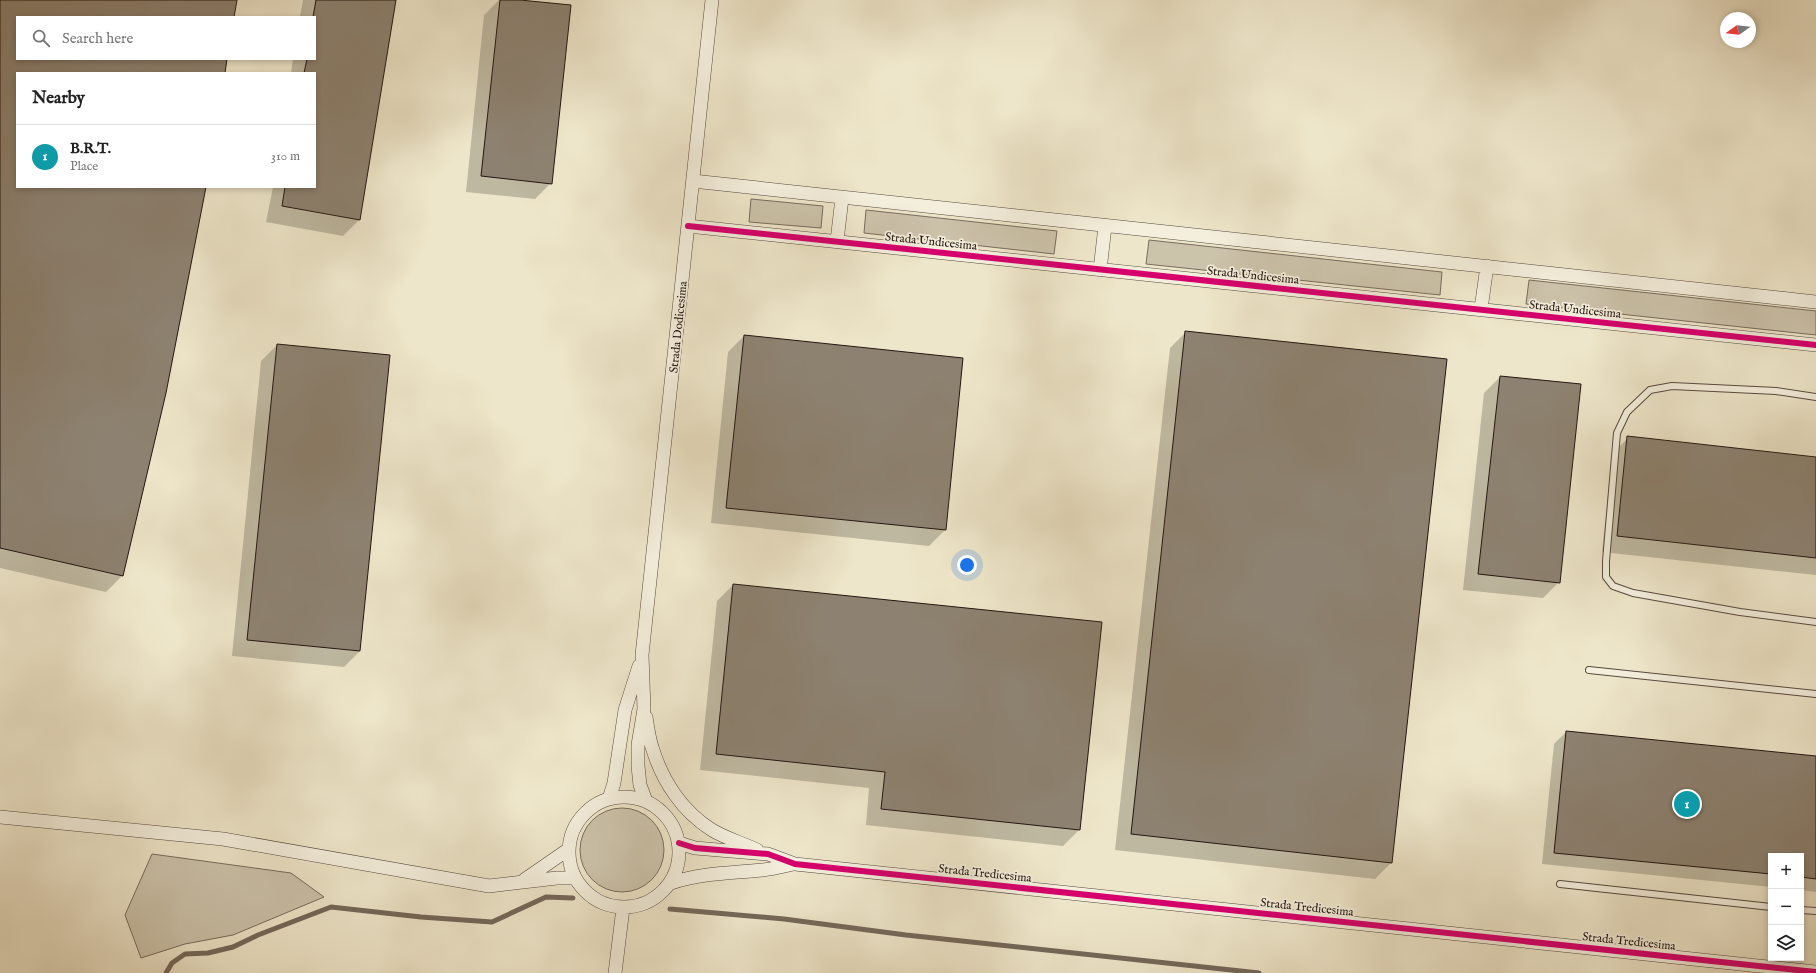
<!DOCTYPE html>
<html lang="en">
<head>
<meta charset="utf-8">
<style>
	:root { --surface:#fff; --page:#f2f2f2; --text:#222; --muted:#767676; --line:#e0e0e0; --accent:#8f2418 }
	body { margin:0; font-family:"IM FELL English",serif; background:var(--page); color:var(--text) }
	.controls { position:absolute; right:12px; bottom:12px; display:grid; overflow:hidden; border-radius:0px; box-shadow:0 2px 6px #0003 }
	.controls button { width:36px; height:36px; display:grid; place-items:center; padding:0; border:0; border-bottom:1px solid var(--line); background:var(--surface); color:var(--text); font:20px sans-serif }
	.compass { position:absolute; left:1720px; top:12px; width:36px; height:36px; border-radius:50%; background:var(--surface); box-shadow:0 2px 6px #0003; rotate:255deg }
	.you { position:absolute; left:967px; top:565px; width:14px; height:14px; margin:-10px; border:3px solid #fff; border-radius:50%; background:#1a73e8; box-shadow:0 0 0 6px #1a73e833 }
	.badge { display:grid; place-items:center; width:26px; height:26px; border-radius:50%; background:var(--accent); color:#fff; font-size:13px; font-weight:700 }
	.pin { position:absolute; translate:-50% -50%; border:2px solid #fff; box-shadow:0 1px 4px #0006 }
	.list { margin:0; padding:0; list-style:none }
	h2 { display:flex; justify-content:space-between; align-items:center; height:52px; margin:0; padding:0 16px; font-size:17px }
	h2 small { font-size:13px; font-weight:400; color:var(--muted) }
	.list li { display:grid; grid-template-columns:26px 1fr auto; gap:12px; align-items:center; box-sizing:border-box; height:64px; padding:0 16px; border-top:1px solid var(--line) }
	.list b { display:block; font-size:15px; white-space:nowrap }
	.list p { margin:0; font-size:13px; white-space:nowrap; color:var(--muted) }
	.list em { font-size:13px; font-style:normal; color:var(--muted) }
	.icon { flex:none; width:22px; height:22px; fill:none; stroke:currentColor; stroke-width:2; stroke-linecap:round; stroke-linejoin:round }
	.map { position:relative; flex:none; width:1816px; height:973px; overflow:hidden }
	.search { position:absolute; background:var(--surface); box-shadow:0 2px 6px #0003; left:16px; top:16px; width:300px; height:44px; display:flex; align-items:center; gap:10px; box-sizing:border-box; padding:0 14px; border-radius:0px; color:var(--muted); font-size:15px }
	.panel { position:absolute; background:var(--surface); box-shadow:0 2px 6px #0003; left:16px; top:72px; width:300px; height:116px; border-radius:0px }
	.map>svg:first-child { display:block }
	.green { fill:#ccc3ab; stroke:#786c5e }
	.shadow { fill:#0003 }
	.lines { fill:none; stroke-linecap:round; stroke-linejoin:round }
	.stream { stroke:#74685a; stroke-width:5 }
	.building { fill:#8d8271; stroke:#241611 }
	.lane-casing { stroke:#564a3f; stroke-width:8 }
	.street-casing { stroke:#564a3f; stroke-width:14 }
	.lane { stroke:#f4efdd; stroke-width:6 }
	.street { stroke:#f4efdd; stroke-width:13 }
	.cycleway-casing { stroke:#f4efdd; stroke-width:8 }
	.cycleway { stroke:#d6006c; stroke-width:6 }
	.labels { text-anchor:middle; stroke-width:3.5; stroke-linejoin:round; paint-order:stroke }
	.street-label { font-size:12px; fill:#241611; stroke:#f4efdd }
</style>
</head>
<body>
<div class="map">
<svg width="1816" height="973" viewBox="0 0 1816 973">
	<rect width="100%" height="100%" fill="#eee6ca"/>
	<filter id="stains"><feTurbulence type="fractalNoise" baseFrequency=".005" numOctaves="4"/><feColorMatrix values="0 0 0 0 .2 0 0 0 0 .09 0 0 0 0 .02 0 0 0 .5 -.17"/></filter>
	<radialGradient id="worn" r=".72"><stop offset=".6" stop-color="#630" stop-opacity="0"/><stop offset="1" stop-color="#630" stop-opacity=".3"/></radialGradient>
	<path class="green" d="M 751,199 L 823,206 L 821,228 L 749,222 Z
		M 866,210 L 1057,231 L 1054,254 L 864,233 Z
		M 1149,240 L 1442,272 L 1440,295 L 1146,264 Z
		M 1529,280 L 1816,311 L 1816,335 L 1526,304 Z
		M580 850a42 42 0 1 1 84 0a42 42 0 1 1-84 0Z
		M 152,854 L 291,873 L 324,897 L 233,935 L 185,944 L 141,958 L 125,915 Z"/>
	<path class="shadow" d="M 0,0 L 235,0 L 233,17 L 17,17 L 17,59 L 226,59 L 224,73 L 17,73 L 17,187 L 204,187 L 122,576 L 106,592 L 0,568 Z
		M 303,0 L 395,0 L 359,220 L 343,236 L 266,222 L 273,187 L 315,187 L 315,73 L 291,73 L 293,59 L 315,59 L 315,17 L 300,17 Z
		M 499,0 L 511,0 L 551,183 L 535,199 L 466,192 L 484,15 Z
		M 1186,332 L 1391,863 L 1375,879 L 1115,850 L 1170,348 Z
		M 744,336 L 945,530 L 929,546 L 711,523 L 728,352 Z
		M 277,345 L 360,651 L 344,667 L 232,656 L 261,361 Z
		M 1500,377 L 1579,385 L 1559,582 L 1543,598 L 1463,590 L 1484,393 Z
		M 1628,438 L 1816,458 L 1816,575 L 1602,552 L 1612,454 Z
		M 733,585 L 1079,830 L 1063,846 L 866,825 L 869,788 L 700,770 L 717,601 Z
		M 1566,732 L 1816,757 L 1816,892 L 1801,890 L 1801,856 L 1771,856 L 1771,887 L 1542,864 L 1554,744 Z"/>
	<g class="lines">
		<path class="stream" d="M 670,909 L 784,919 L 906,935 L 1259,973
			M 166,973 L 172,963 L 185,954 L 208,953 L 233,947 L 258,935 L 331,907 L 421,917 L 492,922 L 546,897 L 573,898"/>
	</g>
	<path class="building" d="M 0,0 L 237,0 L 234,17 L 17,17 L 17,59 L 227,59 L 225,73 L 17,73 L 17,187 L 206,187 L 166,393 L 123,576 L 0,548 Z
		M 316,0 L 396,0 L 360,220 L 282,206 L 285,187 L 315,187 L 315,73 L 304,73 L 307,59 L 315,59 L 315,17 L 313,17 Z
		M 500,0 L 520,0 L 571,5 L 552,184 L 481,176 Z
		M 1185,331 L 1447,359 L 1392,863 L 1131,834 Z
		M 744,335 L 963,358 L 946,530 L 726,508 Z
		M 277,344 L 390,355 L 360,651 L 247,640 Z
		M 1500,376 L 1581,384 L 1560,583 L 1478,574 Z
		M 1627,436 L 1816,457 L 1816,558 L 1617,536 Z
		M 733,584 L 1102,622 L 1080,830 L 881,809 L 885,772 L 716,754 Z
		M 1566,731 L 1816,756 L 1816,879 L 1801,877 L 1801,856 L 1771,856 L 1771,874 L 1554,853 Z"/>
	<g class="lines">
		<defs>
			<path id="lane" d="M 1816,397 L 1776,391 L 1672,386 L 1650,390 L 1627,412 L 1617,433 L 1606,561 L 1606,577 L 1613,586 L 1633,593 L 1740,612 L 1816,622
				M 1589,670 L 1816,694
				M 1560,884 L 1771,907
				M 1801,910 L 1816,911"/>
			<path id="street" d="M 693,181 L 1816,302
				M 688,226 L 1816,345
				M 837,241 L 842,198
				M 1100,270 L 1105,226
				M 1481,309 L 1487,266
				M 646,717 C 648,728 649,740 653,750 C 663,782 683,812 712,830 C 725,838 742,843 757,850
				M569 852a55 55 0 1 1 110 0a55 55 0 1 1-110 0Z
				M 609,799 L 614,783 L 625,710 L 639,666
				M 646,801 L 640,785 L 638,766 L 638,745 L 644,709 L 642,655 L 712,0
				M 0,817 L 223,839 L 489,886 L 557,878 L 575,878
				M 679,843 L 695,848 L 768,854 L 795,864 L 1816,972
				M 524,880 L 569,849
				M 671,883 C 701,873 732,873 763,870 C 773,869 784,866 794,864
				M 615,973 L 623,908"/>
		</defs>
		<use href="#lane" class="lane-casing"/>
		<use href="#street" class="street-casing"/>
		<use href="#lane" class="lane"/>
		<use href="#street" class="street"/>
		<defs>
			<path id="cycleway" d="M 688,226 L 1816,345
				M 679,843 L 695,848 L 768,854 L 795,864 L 1816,972"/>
		</defs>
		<use href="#cycleway" class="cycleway-casing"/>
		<use href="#cycleway" class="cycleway"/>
	</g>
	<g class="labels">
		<g class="street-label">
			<text transform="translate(931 241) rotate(6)" y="4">Strada Undicesima</text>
			<text transform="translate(1253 275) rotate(6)" y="4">Strada Undicesima</text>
			<text transform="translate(1575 309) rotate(6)" y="4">Strada Undicesima</text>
			<text transform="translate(678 327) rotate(-84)" y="4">Strada Dodicesima</text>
			<text transform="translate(985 873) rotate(6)" y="4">Strada Tredicesima</text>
			<text transform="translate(1307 907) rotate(6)" y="4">Strada Tredicesima</text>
			<text transform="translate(1629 941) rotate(6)" y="4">Strada Tredicesima</text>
		</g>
	</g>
	<rect width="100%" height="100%" filter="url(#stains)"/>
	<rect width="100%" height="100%" fill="url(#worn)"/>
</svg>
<div class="controls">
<button>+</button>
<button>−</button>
<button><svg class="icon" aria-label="layers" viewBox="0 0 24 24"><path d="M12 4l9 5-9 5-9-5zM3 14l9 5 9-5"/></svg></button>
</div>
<svg class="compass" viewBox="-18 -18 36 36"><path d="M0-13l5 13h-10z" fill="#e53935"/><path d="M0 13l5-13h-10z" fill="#767676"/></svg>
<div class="you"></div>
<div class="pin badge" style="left:1687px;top:804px;background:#0f9aa8">1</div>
<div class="search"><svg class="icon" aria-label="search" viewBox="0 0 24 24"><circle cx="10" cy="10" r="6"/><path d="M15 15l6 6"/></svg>Search here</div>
<section class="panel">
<h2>Nearby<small></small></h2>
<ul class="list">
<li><span class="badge" style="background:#0f9aa8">1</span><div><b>B.R.T.</b><p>Place</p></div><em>310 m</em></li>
</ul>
</section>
</div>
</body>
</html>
